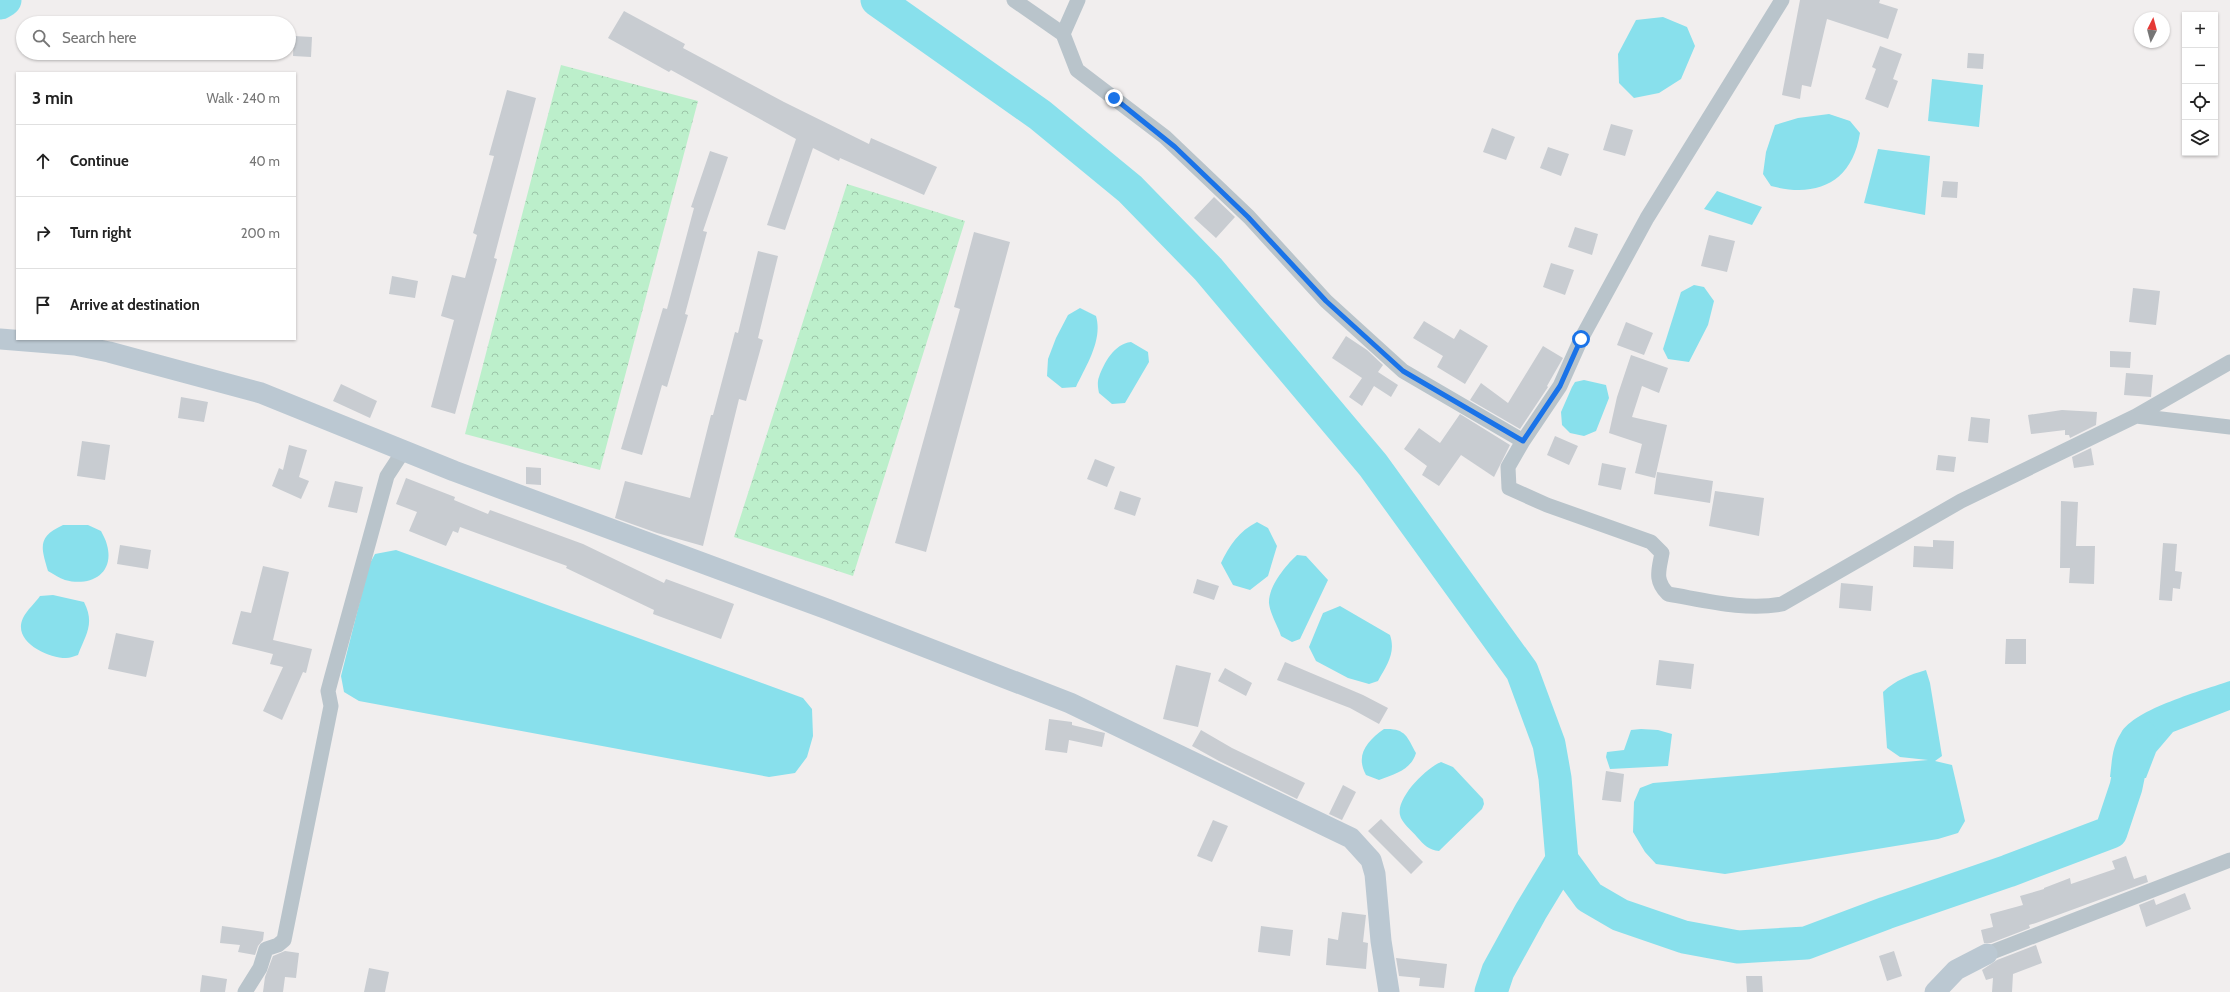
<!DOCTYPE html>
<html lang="en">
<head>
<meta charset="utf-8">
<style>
	:root { --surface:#fff; --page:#f6f6f6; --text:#222; --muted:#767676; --line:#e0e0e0 }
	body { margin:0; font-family:Cabin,sans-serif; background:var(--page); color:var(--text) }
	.controls { position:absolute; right:12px; top:12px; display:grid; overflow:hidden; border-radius:0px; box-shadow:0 1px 3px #0004 }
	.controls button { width:36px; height:36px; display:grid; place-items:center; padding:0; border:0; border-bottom:1px solid var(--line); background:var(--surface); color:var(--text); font:20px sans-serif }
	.compass { position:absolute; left:2134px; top:12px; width:36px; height:36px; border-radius:50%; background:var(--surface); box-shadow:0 1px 3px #0004; rotate:6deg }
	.stop { position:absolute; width:12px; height:12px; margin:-9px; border:3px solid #1a73e8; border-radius:50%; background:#fff }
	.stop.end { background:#1a73e8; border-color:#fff; box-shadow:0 1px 4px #0008 }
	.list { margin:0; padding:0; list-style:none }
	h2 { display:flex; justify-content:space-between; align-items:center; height:52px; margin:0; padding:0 16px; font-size:17px }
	h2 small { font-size:13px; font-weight:400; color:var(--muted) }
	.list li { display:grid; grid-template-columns:26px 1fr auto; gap:12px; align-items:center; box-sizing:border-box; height:72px; padding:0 16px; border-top:1px solid var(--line) }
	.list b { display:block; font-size:15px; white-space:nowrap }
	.list em { font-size:13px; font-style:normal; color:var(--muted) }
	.icon { flex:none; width:22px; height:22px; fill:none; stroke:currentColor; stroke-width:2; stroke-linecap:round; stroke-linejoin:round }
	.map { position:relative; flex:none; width:2230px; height:992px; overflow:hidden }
	.search { position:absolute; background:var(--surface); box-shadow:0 1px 3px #0004; left:16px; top:16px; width:280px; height:44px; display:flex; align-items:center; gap:10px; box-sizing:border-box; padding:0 14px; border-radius:22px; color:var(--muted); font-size:15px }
	.panel { position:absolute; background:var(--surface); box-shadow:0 1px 3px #0004; left:16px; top:72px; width:280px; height:268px; border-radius:0px }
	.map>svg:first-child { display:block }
	.forest { fill:url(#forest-crowns) }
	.water { fill:#88e0ec }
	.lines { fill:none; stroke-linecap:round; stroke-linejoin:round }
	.river { stroke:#88e0ec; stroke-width:33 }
	.building { fill:#c8ccd1 }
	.street { stroke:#b9c4cb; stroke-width:15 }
	.secondary { stroke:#bbc8d2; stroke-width:21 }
	.route { stroke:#1a73e8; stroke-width:5 }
</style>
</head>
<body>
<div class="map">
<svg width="2230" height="992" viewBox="0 0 2230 992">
	<defs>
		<pattern id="forest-crowns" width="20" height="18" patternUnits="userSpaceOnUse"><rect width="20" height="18" fill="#bcefcb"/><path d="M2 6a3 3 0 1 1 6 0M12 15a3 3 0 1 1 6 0" fill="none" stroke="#9bc4a8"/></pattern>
	</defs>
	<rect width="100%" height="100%" fill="#f1eeee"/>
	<path class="forest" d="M 561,65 L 698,101 L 600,470 L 465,434 Z
		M 847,184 L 965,221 L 853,576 L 734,537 Z"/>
	<path class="water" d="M 1663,17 L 1687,27 L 1695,46 L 1681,79 L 1659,93 L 1634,98 L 1619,83 L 1618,54 L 1636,20 Z
		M 1932,79 L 1983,85 L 1979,127 L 1928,121 Z
		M 1829,114 L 1850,121 L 1860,133 C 1852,183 1817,198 1771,186 L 1763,174 L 1766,152 L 1775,125 L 1798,118 Z
		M 1878,149 L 1930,156 L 1925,215 L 1864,203 Z
		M 1717,191 L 1762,207 L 1752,225 L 1704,209 Z
		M 1694,285 L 1704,287 L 1714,301 L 1708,325 L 1689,362 L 1668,359 L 1663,349 L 1681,292 Z
		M 1080,308 L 1096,316 C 1103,340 1086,366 1076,387 L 1062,388 L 1047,376 L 1048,359 L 1056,338 L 1068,315 Z
		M 1131,342 L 1148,352 L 1149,362 L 1125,403 L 1112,404 L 1099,393 C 1098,388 1097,382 1099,377 C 1104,363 1114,344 1131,342 Z
		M 1584,380 L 1606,385 L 1609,398 L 1596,431 L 1584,436 L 1570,433 L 1562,425 L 1561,412 L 1572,387 L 1575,382 Z
		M 1257,522 L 1268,528 L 1277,546 L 1268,576 L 1250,590 L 1233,585 L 1221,563 C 1229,546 1239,531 1257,522 Z
		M 63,525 L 88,525 L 101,531 C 103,535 106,540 107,545 C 115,574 90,587 65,580 C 59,578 54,574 48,571 C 41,547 37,537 63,525 Z
		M 396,550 L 803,698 L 812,709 L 813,736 L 807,757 L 795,773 L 769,777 L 359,701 L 344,692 L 341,676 L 369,565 L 375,554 Z
		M 1297,555 L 1306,556 L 1328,580 L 1300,639 L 1292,642 L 1281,636 C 1278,626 1270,614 1269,603 C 1268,587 1286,565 1297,555 Z
		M 53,595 L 84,602 C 95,624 86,634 78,655 C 74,656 70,658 66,658 C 47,658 12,641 23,618 C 27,610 35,603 40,596 Z
		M 1340,606 L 1390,635 C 1396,653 1387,665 1378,681 L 1369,684 L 1348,678 L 1316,661 L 1309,647 L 1323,613 Z
		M 1926,670 L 1930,683 L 1942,756 L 1935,761 L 1952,765 L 1965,821 L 1958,833 L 1938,839 L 1725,874 L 1656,864 L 1645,852 L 1633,832 L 1634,802 L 1640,788 L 1653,783 L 1928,760 L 1900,757 L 1887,748 L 1883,692 C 1896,680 1909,675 1926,670 Z
		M 2230,681 L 2230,710 L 2173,732 L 2156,752 L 2146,778 L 2110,777 C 2112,761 2112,747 2121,733 C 2134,709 2204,690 2230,681 Z
		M 1384,729 C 1405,728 1407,736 1416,753 C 1411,770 1395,774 1379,780 L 1366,775 C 1355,755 1367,741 1384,729 Z
		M 1641,729 L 1658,730 L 1672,734 L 1668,766 L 1610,769 L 1606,757 L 1607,752 L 1624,750 L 1631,730 Z
		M 1441,762 L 1453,767 L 1483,799 L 1484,804 L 1482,809 L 1439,851 C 1429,850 1424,845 1417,837 C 1412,831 1401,822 1400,815 C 1396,798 1426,768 1441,762 Z"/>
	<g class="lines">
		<path class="river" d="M 877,0 L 1040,115 L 1130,189 L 1208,269 L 1373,465 L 1522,671 L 1549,744 L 1555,778 L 1562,860 L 1531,911 L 1498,971 L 1491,992
			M 0,3 L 5,0
			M 1562,860 L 1589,897 L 1620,915 L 1684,937 L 1738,947 L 1806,943 L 1886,913 L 2008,871 L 2111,832 L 2126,787 L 2133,753 L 2141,736"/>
	</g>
	<path class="building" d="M 1800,0 L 1880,0 L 1879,3 L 1898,9 L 1888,39 L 1827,19 L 1811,87 L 1802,85 L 1800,99 L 1782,95 Z
		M 624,11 L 685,44 L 683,48 L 784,102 L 869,144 L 871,138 L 937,167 L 924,195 L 840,158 L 839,161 L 813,148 L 785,230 L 767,225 L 796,139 L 671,70 L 669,72 L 608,38 Z
		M 294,36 L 312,37 L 311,57 L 293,56 Z
		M 1880,46 L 1902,54 L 1893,79 L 1898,81 L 1888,108 L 1865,99 L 1876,69 L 1872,67 Z
		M 1968,53 L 1984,54 L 1983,69 L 1967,68 Z
		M 507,90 L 536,98 L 494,258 L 497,259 L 455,414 L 431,407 L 454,320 L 441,316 L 452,275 L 465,278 L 477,235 L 473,233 L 494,156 L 489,155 Z
		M 1611,124 L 1633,130 L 1625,156 L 1603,150 Z
		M 1492,128 L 1515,137 L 1506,160 L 1483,152 Z
		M 1548,147 L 1569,154 L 1561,176 L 1540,168 Z
		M 710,151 L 728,157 L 703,231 L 707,232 L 685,314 L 688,315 L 667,387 L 662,385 L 642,455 L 621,449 L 663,308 L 667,309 L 694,208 L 691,207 Z
		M 1943,181 L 1958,182 L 1957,198 L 1941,197 Z
		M 1214,197 L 1235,217 L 1216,238 L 1194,218 Z
		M 1575,227 L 1598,234 L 1592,255 L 1568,247 Z
		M 974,232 L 1010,242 L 926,552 L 895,543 L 960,309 L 954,307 Z
		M 1709,235 L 1735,241 L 1727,272 L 1701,266 Z
		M 758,251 L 778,256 L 758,338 L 763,340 L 746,401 L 739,399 L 703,546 L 657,533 L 615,518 L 625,481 L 690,498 L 711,415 L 713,415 L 735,332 L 738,333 Z
		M 1551,263 L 1574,270 L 1565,295 L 1543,287 Z
		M 392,276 L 418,281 L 415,298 L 389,294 Z
		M 2133,288 L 2160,291 L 2156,325 L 2129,322 Z
		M 1424,321 L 1454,339 L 1460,329 L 1488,346 L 1465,384 L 1437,367 L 1443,356 L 1413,338 Z
		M 1626,322 L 1653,333 L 1644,355 L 1617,345 Z
		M 1346,336 L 1367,350 L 1383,365 L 1378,372 L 1398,385 L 1391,397 L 1374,386 L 1362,406 L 1349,397 L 1362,378 L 1332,358 Z
		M 1543,346 L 1563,358 L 1547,386 L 1548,387 L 1520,429 L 1470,400 L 1481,383 L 1508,403 Z
		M 2110,351 L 2131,352 L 2130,368 L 2110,367 Z
		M 1631,355 L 1668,368 L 1659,393 L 1642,386 L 1632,417 L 1667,425 L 1655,478 L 1635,473 L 1642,444 L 1609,433 L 1617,397 Z
		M 2126,373 L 2153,375 L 2151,397 L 2124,395 Z
		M 341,384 L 377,401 L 370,418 L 333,401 Z
		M 181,397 L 208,402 L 204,422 L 178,418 Z
		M 2062,410 L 2097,412 L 2096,425 L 2070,438 L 2069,435 L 2065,435 L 2065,430 L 2031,434 L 2028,415 Z
		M 1460,414 L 1510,445 L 1494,477 L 1461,455 L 1439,486 L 1422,475 L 1427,466 L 1404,449 L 1419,428 L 1440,443 Z
		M 1971,417 L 1990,419 L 1988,443 L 1968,441 Z
		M 1555,436 L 1578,446 L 1569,465 L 1547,455 Z
		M 82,441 L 110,445 L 105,480 L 77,476 Z
		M 289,445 L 307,450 L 299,477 L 309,481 L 301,499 L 272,486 L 279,468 L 283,470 Z
		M 2091,448 L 2094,465 L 2074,468 L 2072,457 Z
		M 1938,455 L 1956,457 L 1954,472 L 1936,470 Z
		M 1095,459 L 1115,467 L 1107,487 L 1087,479 Z
		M 1602,463 L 1626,468 L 1621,490 L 1598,485 Z
		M 526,467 L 541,468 L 541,485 L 526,484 Z
		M 1657,472 L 1713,481 L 1710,503 L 1654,494 Z
		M 406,478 L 455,497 L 454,500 L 488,514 L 490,510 L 583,544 L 664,583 L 666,579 L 734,604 L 721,639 L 653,614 L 654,610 L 566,568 L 567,566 L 460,527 L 458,533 L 453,531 L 446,546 L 409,531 L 417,512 L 396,504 Z
		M 335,481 L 363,487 L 357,513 L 328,507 Z
		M 1120,491 L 1141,498 L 1135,516 L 1114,509 Z
		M 1715,491 L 1764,498 L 1759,536 L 1709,526 Z
		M 2061,501 L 2078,502 L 2076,546 L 2095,546 L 2094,584 L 2069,583 L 2070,568 L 2060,568 Z
		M 1933,540 L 1954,541 L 1953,569 L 1913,567 L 1914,546 L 1933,547 Z
		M 2163,543 L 2177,544 L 2175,571 L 2182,572 L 2180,589 L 2173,588 L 2172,601 L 2159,600 Z
		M 120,545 L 151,550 L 148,569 L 117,564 Z
		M 263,566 L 289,572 L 273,640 L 312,649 L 306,673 L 303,672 L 282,720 L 263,711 L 283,667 L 270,664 L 273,654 L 232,644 L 241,611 L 251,613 Z
		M 1197,579 L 1219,586 L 1214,600 L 1193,593 Z
		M 1841,583 L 1873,586 L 1871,611 L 1839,608 Z
		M 116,633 L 154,641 L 146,677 L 108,669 Z
		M 2006,639 L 2026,639 L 2026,664 L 2005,664 Z
		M 1659,660 L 1694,664 L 1691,689 L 1656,685 Z
		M 1285,662 L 1363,695 L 1388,708 L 1379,724 L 1350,708 L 1277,680 Z
		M 1176,665 L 1211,673 L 1198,727 L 1163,719 Z
		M 1225,668 L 1252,683 L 1246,696 L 1218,681 Z
		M 1049,719 L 1072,722 L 1072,725 L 1105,733 L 1102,747 L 1069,740 L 1067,753 L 1045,750 Z
		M 1201,730 L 1232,748 L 1305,783 L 1297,799 L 1219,761 L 1192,746 Z
		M 1606,771 L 1624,774 L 1621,802 L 1602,800 Z
		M 1343,785 L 1356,792 L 1342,820 L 1329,814 Z
		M 1381,819 L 1423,862 L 1411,874 L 1368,831 Z
		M 1213,820 L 1228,826 L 1212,862 L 1197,856 Z
		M 2126,856 L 2134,879 L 2146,875 L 2148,882 L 2036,923 L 2029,925 L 2030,928 L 1991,943 L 1984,943 L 1981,930 L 1993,927 L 1990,914 L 2023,905 L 2020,896 L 2044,889 L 2044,888 L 2070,878 L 2071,884 L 2115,869 L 2112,861 Z
		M 2185,893 L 2191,909 L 2146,927 L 2139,905 L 2154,899 L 2156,905 Z
		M 1342,912 L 1366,915 L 1363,942 L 1368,943 L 1366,969 L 1326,965 L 1328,938 L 1338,940 Z
		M 222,926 L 264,932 L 263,940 L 258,946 L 255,955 L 238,952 L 240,945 L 220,943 Z
		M 1261,926 L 1293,930 L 1290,956 L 1258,952 Z
		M 2036,945 L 2042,963 L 2013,974 L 2012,992 L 1992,992 L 1993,978 L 1986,980 L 1982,970 L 1997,960 Z
		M 285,951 L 299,953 L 296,978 L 285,977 L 283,992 L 263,992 L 265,977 L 273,956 Z
		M 1894,951 L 1902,976 L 1887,981 L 1879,956 Z
		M 1396,958 L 1447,964 L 1444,988 L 1419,986 L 1420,978 L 1399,976 Z
		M 369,968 L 389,972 L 385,992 L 364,992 Z
		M 202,975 L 227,979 L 225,992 L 200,992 Z
		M 1746,976 L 1762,976 L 1763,992 L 1747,992 Z"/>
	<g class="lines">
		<path class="street" d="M 1014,0 L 1063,34 L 1077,70 L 1165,137 L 1249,217 L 1326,301 L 1403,371 L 1523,441
			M 1782,0 L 1647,218 L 1581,339 L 1560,386 L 1523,441 L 1508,467 L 1509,488 L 1547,505 L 1651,542 L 1662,553 C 1659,570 1654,580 1668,594 C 1704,600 1745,611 1782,604 L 1961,501 L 2136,416 L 2230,362
			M 1063,34 L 1078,0
			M 2136,416 L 2230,427
			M 1987,954 L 2230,860
			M 245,992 L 260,968 L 266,949 L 278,945 L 284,940 L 331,706 L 328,691 L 332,676 L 387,476 L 404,450"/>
		<path class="secondary" d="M 0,339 L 75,345 L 109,352 L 261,393 L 454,471 L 827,609 L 1070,703 L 1351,838 L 1371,860 L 1375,874 L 1381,941 L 1389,992
			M 1935,992 L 1956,970 L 1987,954"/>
	</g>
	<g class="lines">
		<path class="route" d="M 1114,98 L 1175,147 L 1248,217 L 1326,301 L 1403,371 L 1523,441 L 1560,386 L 1581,339"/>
	</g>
</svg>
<div class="controls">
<button>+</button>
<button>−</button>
<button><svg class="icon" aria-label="locate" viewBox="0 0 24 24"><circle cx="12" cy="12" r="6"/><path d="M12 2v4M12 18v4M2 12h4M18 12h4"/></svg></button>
<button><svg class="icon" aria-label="layers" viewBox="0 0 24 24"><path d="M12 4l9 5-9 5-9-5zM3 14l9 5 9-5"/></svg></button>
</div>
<svg class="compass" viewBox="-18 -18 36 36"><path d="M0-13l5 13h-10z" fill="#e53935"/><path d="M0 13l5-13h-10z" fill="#767676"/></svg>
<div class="stop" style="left:1581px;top:339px"></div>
<div class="stop end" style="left:1114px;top:98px"></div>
<div class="search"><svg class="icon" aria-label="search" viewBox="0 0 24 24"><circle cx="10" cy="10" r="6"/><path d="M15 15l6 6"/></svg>Search here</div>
<section class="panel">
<h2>3 min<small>Walk · 240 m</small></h2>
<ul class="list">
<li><svg class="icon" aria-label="ahead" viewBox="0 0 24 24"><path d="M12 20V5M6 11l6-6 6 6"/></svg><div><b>Continue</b></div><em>40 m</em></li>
<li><svg class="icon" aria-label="right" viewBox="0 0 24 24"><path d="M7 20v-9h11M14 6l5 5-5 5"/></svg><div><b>Turn right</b></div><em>200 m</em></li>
<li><svg class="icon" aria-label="arrive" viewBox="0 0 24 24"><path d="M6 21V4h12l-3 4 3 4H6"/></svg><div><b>Arrive at destination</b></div></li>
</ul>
</section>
</div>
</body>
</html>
